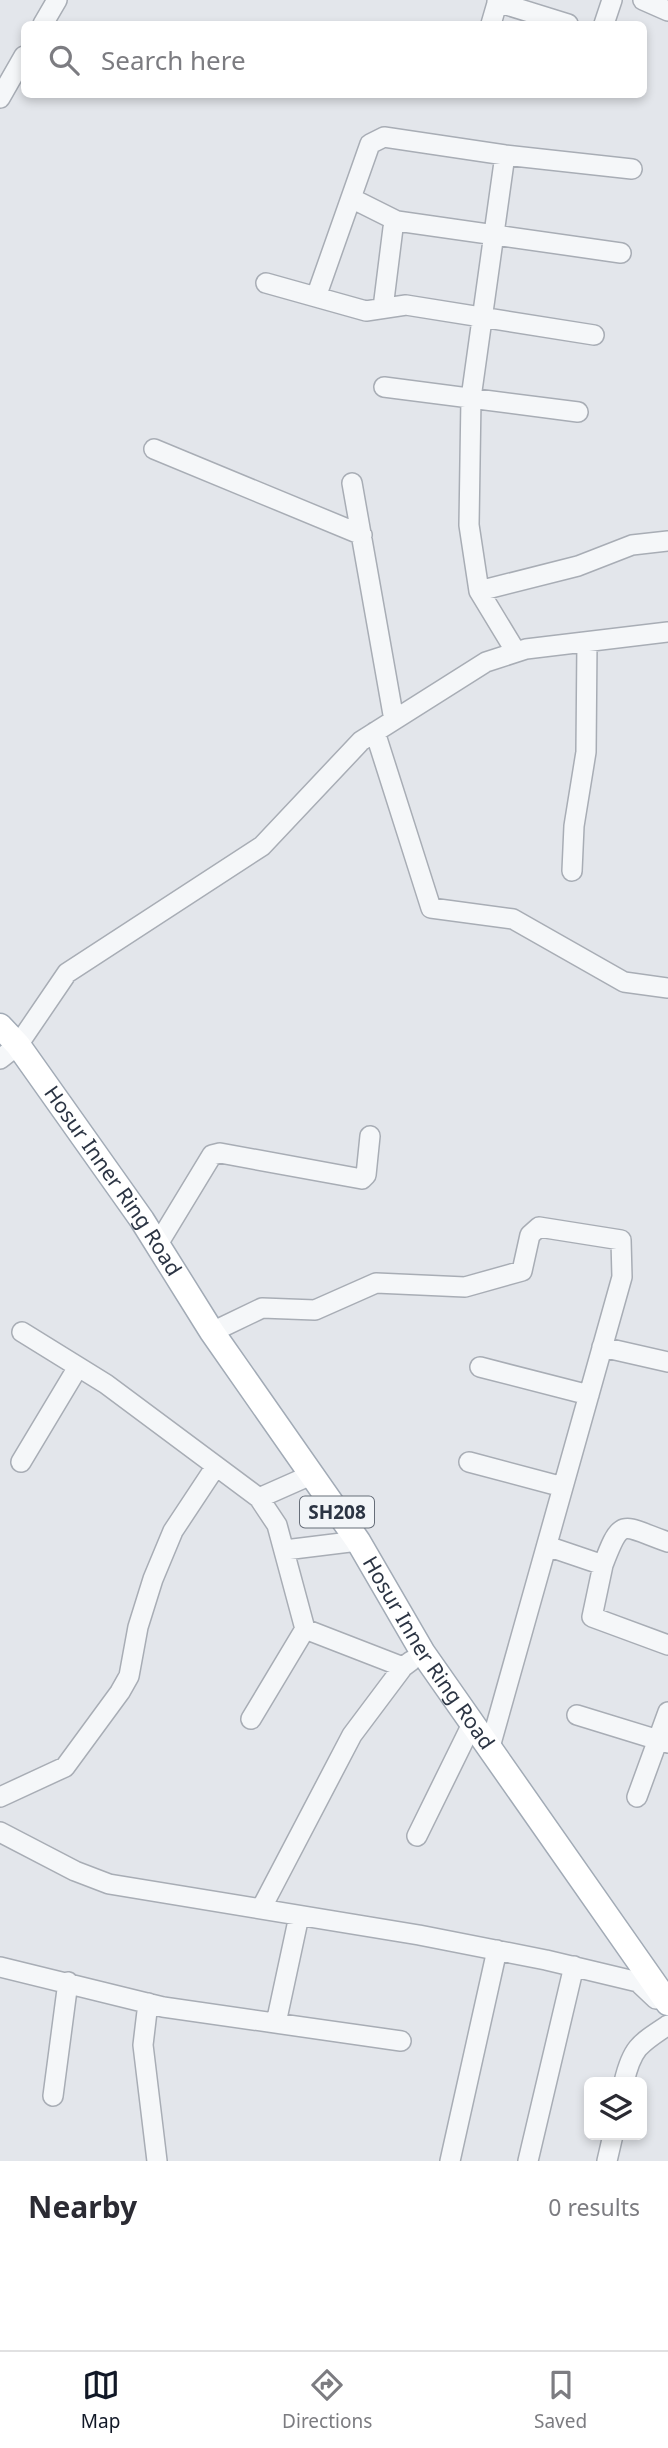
<!DOCTYPE html>
<html lang="en">
<head>
<meta charset="utf-8">
<style>
	:root { --surface:#fff; --page:#f7f7f7; --text:#2b2b33; --muted:#7c7c81; --line:#e1e1e2; --accent:#111827 }
	body { margin:0; font-family:"Noto Sans",sans-serif; background:var(--page); color:var(--text) }
	.controls { position:absolute; right:21px; bottom:21px; display:grid; overflow:hidden; border-radius:10px; box-shadow:0 4px 10px #0003 }
	.controls button { width:63px; height:63px; display:grid; place-items:center; padding:0; border:0; border-bottom:2px solid var(--line); background:var(--surface); color:var(--text); font:35px sans-serif }
	.list { margin:0; padding:0; list-style:none }
	h2 { display:flex; justify-content:space-between; align-items:center; height:91px; margin:0; padding:0 28px; font-size:30px }
	h2 small { font-size:23px; font-weight:400; color:var(--muted) }
	.icon { flex:none; width:38px; height:38px; fill:none; stroke:currentColor; stroke-width:2; stroke-linecap:round; stroke-linejoin:round }
	.map { position:relative; flex:none; width:668px; height:2161px; overflow:hidden }
	.search { position:absolute; background:var(--surface); box-shadow:0 4px 10px #0003; left:21px; right:21px; top:21px; height:77px; display:flex; align-items:center; gap:18px; box-sizing:border-box; padding:0 24px; border-radius:10px; color:var(--muted); font-size:26px }
	.sheet { height:189px; background:var(--surface) }
	nav { display:flex; justify-content:space-around; align-items:center; box-sizing:border-box; height:98px; border-top:2px solid var(--line); background:var(--surface); font-size:19px; color:var(--muted) }
	nav a { display:grid; justify-items:center; gap:4px }
	nav .on { color:var(--accent) }
	.map>svg:first-child { display:block }
	.lines { fill:none; stroke-linecap:round; stroke-linejoin:round }
	.minor-casing { stroke:#a8adb5; stroke-width:22 }
	.major-casing { stroke:#a2abb6; stroke-width:27 }
	.minor { stroke:#f5f7f9; stroke-width:19 }
	.major { stroke:#fff; stroke-width:24 }
	.labels { text-anchor:middle; stroke-width:5; stroke-linejoin:round; paint-order:stroke }
	.shield { fill:#f2f5f8; stroke:#676e79; stroke-width:2 }
	.shield-label { font-size:19px; font-weight:bold; fill:#2b3443 }
	.street-label { font-size:21px; fill:#2b3443; stroke:#f2f5f8 }
</style>
</head>
<body>
<div class="map">
<svg width="668" height="2161" viewBox="0 0 668 2161">
	<rect width="100%" height="100%" fill="#e3e6eb"/>
	<g class="lines">
		<defs>
			<path id="minor" d="M 643,0 L 668,11
				M 497,2 L 568,24
				M 43,24 L 57,0
				M 491,24 L 498,0
				M 604,24 L 612,0
				M 0,98 L 24,56
				M 505,155 L 471,398 L 469,525 L 479,591 L 516,652
				M 351,198 L 397,221
				M 266,283 L 366,311 L 406,305 L 594,335
				M 316,297 L 370,144 L 384,137 L 505,155 L 632,169
				M 383,308 L 393,228 L 397,221 L 621,253
				M 384,387 L 578,412
				M 154,449 L 362,535
				M 352,483 L 394,720
				M 479,591 L 578,566 L 632,545 L 668,541
				M 375,732 L 431,908 L 513,919 L 624,982 L 668,988
				M 572,871 L 574,826 L 586,752 L 587,642
				M 0,1059 L 18,1045 L 67,973 L 262,846 L 361,741 L 486,662 L 526,649 L 668,632
				M 158,1244 L 212,1155 L 220,1153 L 362,1179 L 366,1175 L 370,1136
				M 22,1332 L 106,1384 L 259,1498 L 277,1525 L 305,1629 L 403,1667
				M 212,1332 L 262,1308 L 315,1310 L 376,1283 L 465,1287 L 522,1271 L 530,1235 L 539,1227 L 621,1240 L 622,1277 L 490,1747
				M 602,1347 L 668,1362
				M 480,1367 L 589,1395
				M 21,1462 L 78,1367
				M 469,1462 L 563,1487
				M 259,1498 L 311,1475
				M 547,1546 L 603,1565 L 592,1617 L 668,1645
				M 285,1550 L 358,1541
				M 603,1565 C 622,1515 621,1526 668,1542
				M 577,1715 L 668,1743
				M 251,1719 L 305,1629
				M 0,1797 L 65,1767 L 120,1692 L 129,1676 L 138,1627 L 153,1579 L 173,1531 L 216,1466
				M 637,1797 L 668,1712
				M 0,1832 L 75,1871 L 109,1884 L 419,1935 L 546,1960 L 638,1982 L 656,1999
				M 417,1836 L 473,1722
				M 262,1907 L 352,1735 L 403,1667 L 411,1661
				M 0,1967 L 163,2007 L 401,2041
				M 148,2003 L 143,2045 L 157,2161
				M 276,2023 L 299,1916
				M 624,2082 C 632,2048 639,2044 668,2025
				M 53,2096 L 68,1982
				M 450,2161 L 497,1950
				M 528,2161 L 574,1966
				M 607,2161 L 613,2135"/>
			<g id="major">
				<path id="s1" d="M 0,1026 L 18,1045 L 142,1220 L 212,1332 L 358,1541 L 423,1653 L 668,2003"/>
			</g>
		</defs>
		<use href="#minor" class="minor-casing"/>
		<use href="#major" class="major-casing"/>
		<use href="#minor" class="minor"/>
		<use href="#major" class="major"/>
	</g>
	<g class="labels">
		<rect class="shield" x="300" y="1496.5" width="74" height="31" rx="5"/>
		<g class="shield-label">
			<text x="337" y="1519">SH208</text>
		</g>
		<g class="street-label">
			<text dy="7" stroke="none"><textPath href="#s1" startOffset="192">Hosur Inner Ring Road</textPath></text>
			<text dy="7" stroke="none"><textPath href="#s1" startOffset="760">Hosur Inner Ring Road</textPath></text>
		</g>
	</g>
</svg>
<div class="controls">
<button><svg class="icon" aria-label="layers" viewBox="0 0 24 24"><path d="M12 4l9 5-9 5-9-5zM3 14l9 5 9-5"/></svg></button>
</div>
<div class="search"><svg class="icon" aria-label="search" viewBox="0 0 24 24"><circle cx="10" cy="10" r="6"/><path d="M15 15l6 6"/></svg>Search here</div>
</div>
<section class="sheet">
<h2>Nearby<small>0 results</small></h2>
<ul class="list">
</ul>
</section>
<nav>
<a class="on"><svg class="icon" aria-label="map" viewBox="0 0 24 24"><path d="M3 6l6-2 6 2 6-2v14l-6 2-6-2-6 2zM9 4v14M15 6v14"/></svg>Map</a>
<a><svg class="icon" aria-label="directions" viewBox="0 0 24 24"><path d="M12 3l9 9-9 9-9-9zM9 14v-3h6M13 9l2 2-2 2"/></svg>Directions</a>
<a><svg class="icon" aria-label="saved" viewBox="0 0 24 24"><path d="M7 4h10v16l-5-4-5 4z"/></svg>Saved</a>
</nav>
</body>
</html>
